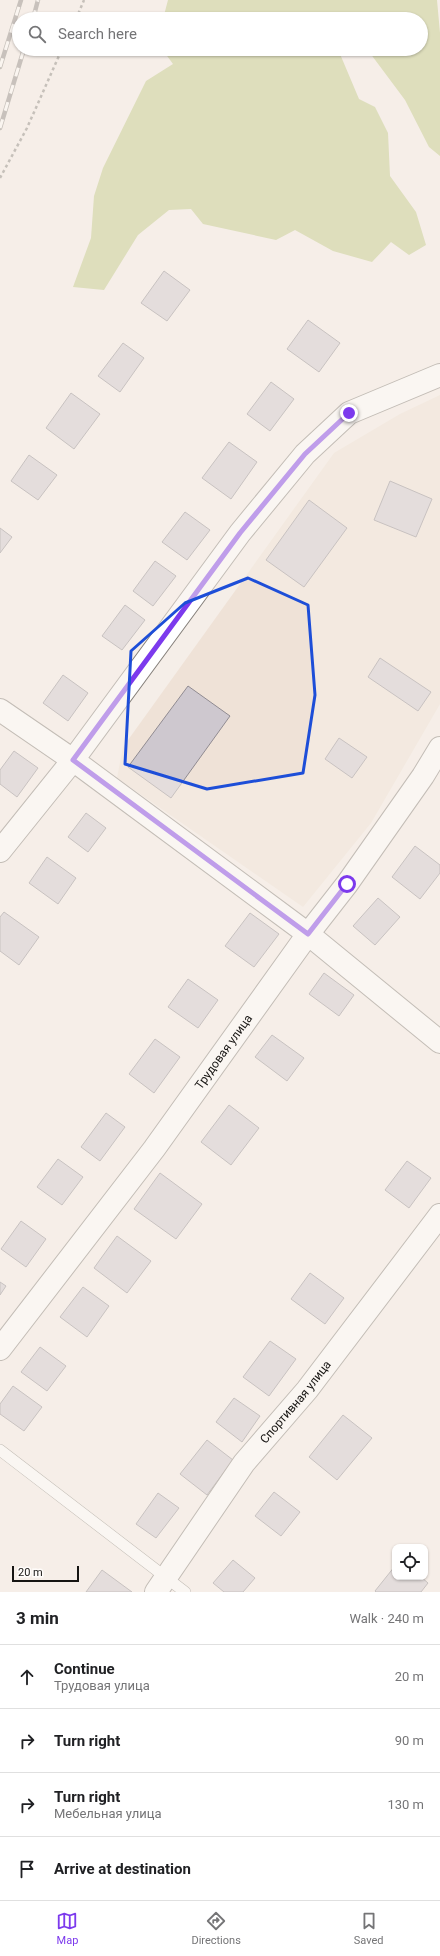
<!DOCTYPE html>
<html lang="en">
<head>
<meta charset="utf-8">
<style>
	:root { --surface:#fff; --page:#f2f2f2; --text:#202124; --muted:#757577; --line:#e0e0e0; --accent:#7c3aed }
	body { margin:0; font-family:Roboto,sans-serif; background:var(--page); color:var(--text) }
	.controls { position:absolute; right:12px; bottom:12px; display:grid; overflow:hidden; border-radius:8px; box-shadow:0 1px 3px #0004 }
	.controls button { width:36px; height:36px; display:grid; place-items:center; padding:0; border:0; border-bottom:1px solid var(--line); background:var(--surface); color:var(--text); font:20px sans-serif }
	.scale { position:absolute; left:12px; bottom:10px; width:67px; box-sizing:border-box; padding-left:4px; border:2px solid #161412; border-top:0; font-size:11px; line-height:14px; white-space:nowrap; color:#161412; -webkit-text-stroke:3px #fffcfa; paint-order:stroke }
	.stop { position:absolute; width:12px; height:12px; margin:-9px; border:3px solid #7c3aed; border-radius:50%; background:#fff }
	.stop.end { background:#7c3aed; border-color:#fff; box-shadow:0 1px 4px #0008 }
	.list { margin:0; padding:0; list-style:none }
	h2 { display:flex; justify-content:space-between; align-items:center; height:52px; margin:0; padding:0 16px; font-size:17px }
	h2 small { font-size:13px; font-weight:400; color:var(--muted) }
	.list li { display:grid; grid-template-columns:26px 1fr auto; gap:12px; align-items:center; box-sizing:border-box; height:64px; padding:0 16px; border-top:1px solid var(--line) }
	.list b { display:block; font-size:15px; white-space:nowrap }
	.list p { margin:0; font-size:13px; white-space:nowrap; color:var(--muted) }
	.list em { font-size:13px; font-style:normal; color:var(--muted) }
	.icon { flex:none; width:22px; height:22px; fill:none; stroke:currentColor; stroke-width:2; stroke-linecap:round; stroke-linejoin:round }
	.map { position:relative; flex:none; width:440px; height:1592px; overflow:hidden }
	.search { position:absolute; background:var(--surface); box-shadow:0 1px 3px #0004; left:12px; right:12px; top:12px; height:44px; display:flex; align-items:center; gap:10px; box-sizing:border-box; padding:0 14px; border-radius:22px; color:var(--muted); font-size:15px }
	.sheet { height:308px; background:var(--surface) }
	nav { display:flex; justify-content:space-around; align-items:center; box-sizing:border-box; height:56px; border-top:1px solid var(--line); background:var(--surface); font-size:11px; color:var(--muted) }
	nav a { display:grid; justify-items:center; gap:2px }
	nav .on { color:var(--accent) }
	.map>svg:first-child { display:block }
	.built { fill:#efe2d7 }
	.green { fill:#c0c988 }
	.building { fill:#cec8cf; stroke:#908b91 }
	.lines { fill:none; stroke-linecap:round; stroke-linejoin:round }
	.lane-casing { stroke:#86807b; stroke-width:12 }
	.street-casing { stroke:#86807b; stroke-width:24 }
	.path { stroke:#8c8883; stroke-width:2.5; stroke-dasharray:3 3; stroke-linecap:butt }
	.lane { stroke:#fff; stroke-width:11 }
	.street { stroke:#fff; stroke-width:22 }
	.rail-casing { stroke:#908b87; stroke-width:4.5 }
	.rail { stroke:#fffcfa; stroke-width:3; stroke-dasharray:9; stroke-linecap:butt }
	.route { stroke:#7c3aed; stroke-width:5 }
	.marked { fill:none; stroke:#1d4ed8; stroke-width:3; stroke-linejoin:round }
	.labels { text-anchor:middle; stroke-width:3.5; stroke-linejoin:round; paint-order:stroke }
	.street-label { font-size:12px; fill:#161412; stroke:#fffcfa }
</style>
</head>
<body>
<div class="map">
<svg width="440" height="1592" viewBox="0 0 440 1592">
	<rect width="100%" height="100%" fill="#f5eee8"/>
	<path class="built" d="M 440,395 L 440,704 L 371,823 L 303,907 L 117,778 L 123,747 L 334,453 L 400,414 Z"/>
	<path class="green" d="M 168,0 L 437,0 L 440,33 L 440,156 L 429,147 L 405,100 L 367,49 L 421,49 L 421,19 L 163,19 Z
		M 162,49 L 342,49 L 340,54 L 359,99 L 375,107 L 388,133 L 390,176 L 416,212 L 426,245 L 409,255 L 391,242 L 372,262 L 333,251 L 295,230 L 276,240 L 203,224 L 191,209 L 169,210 L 138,235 L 104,290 L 73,287 L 91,238 L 94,196 L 103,168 L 146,81 L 173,64 Z"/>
	<path class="building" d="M 164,271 L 190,290 L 167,321 L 141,303 Z
		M 308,320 L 340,343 L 319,372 L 287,349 Z
		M 123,343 L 144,358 L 120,392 L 98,376 Z
		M 271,382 L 294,399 L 270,431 L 247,414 Z
		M 71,393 L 100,414 L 74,449 L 46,428 Z
		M 229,442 L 257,462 L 231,499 L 202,478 Z
		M 29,455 L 57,475 L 38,500 L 11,481 Z
		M 390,481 L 432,499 L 416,537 L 374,520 Z
		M 309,500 L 347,528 L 304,587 L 266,560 Z
		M 185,512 L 210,530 L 187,560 L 162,542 Z
		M 0,528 L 12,537 L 0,553 Z
		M 155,561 L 176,576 L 153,606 L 133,591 Z
		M 125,605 L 145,620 L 122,650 L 102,636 Z
		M 380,658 L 431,692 L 418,711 L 368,677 Z
		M 63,675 L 88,693 L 68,721 L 43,703 Z
		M 188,686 L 230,716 L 171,798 L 128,767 Z
		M 339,738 L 367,757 L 352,778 L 325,759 Z
		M 14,751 L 38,768 L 17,797 L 0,784 L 0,770 Z
		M 86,813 L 106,828 L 88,852 L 68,837 Z
		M 415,846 L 440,865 L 440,873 L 420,899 L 392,877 Z
		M 47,857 L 76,878 L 58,904 L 29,883 Z
		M 378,898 L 400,917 L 375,945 L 353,926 Z
		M 4,912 L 39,937 L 19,965 L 0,951 L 0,917 Z
		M 250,913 L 279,934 L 254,967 L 225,946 Z
		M 324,973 L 354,995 L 339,1016 L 309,994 Z
		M 188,979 L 218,1000 L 198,1028 L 168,1007 Z
		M 272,1035 L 304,1058 L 287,1081 L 255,1057 Z
		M 155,1039 L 180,1057 L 154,1093 L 129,1074 Z
		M 229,1105 L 259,1128 L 231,1165 L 201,1142 Z
		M 106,1113 L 125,1127 L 100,1161 L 81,1147 Z
		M 58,1159 L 83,1177 L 62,1205 L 37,1187 Z
		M 407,1161 L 431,1178 L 409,1208 L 385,1190 Z
		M 160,1173 L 202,1204 L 176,1239 L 134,1209 Z
		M 21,1221 L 46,1239 L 26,1267 L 1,1249 Z
		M 117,1236 L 151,1261 L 127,1293 L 94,1268 Z
		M 310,1273 L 344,1298 L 325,1324 L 291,1299 Z
		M 0,1282 L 6,1286 L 0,1295 Z
		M 83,1287 L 109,1306 L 87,1337 L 60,1317 Z
		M 270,1341 L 296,1359 L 269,1396 L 243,1377 Z
		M 40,1347 L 66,1366 L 47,1391 L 21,1372 Z
		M 13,1386 L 42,1407 L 24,1431 L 0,1414 L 0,1404 Z
		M 234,1398 L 260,1416 L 242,1442 L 216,1422 Z
		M 343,1415 L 372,1438 L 337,1480 L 309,1457 Z
		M 207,1440 L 233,1460 L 207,1495 L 180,1474 Z
		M 274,1492 L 300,1512 L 281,1536 L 255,1516 Z
		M 158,1493 L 179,1508 L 156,1538 L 136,1524 Z
		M 233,1560 L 255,1578 L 243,1592 L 224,1592 L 213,1583 Z
		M 395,1566 L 395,1577 L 421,1577 L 428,1583 L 421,1592 L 376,1592 L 375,1591 Z
		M 102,1570 L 132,1592 L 86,1592 Z"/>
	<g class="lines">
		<defs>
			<path id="lane" d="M 0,1450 L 185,1592"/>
			<g id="street">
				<path d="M 0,710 L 73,760 L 308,934 L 440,1042"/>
				<path d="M 0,851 L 73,760 L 240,533 L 305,454 L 349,413 L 440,375"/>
				<path id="s1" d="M 0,1349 L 154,1149 L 308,934 L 347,884 L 423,776 L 440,748"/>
				<path id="s2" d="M 156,1592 L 244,1463 L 307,1390 L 440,1215"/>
			</g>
		</defs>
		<use href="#lane" class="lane-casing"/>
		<use href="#street" class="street-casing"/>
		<path class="path" d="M 76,19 L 84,0
			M 0,178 L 27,128 L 62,49"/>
		<use href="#lane" class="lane"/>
		<use href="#street" class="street"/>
		<defs>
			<path id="rail" d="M 33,19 L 38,0
				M 0,67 L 21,0
				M 0,128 L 24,49"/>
		</defs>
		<use href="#rail" class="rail-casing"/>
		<use href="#rail" class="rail"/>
	</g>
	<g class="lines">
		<path class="route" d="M 347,884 L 308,934 L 73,760 L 240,533 L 305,454 L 349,413"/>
	</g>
	<path d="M0 0H440V1592H0ZM 248,578 L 308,605 L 315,695 L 303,773 L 207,789 L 125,764 L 131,651 L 185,603 Z" fill="#f5eee8" fill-opacity=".55" fill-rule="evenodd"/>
	<path class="marked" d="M 248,578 L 308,605 L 315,695 L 303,773 L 207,789 L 125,764 L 131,651 L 185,603 Z"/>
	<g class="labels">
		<g class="street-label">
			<text dy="4" stroke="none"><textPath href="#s1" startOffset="372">Трудовая улица</textPath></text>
			<text dy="4" stroke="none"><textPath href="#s2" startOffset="236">Спортивная улица</textPath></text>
		</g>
	</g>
</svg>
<div class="controls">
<button><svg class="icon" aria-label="locate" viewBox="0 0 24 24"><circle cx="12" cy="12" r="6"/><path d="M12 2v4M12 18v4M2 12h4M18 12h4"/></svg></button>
</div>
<div class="scale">20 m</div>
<div class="stop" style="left:347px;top:884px"></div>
<div class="stop end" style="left:349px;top:413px"></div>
<div class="search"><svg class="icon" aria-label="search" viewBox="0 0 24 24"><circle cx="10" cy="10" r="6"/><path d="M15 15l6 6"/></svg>Search here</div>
</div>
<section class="sheet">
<h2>3 min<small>Walk · 240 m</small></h2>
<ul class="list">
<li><svg class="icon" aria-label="ahead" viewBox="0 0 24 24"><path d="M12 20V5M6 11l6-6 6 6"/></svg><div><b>Continue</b><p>Трудовая улица</p></div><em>20 m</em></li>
<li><svg class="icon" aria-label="right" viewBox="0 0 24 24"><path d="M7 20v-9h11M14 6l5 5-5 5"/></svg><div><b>Turn right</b></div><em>90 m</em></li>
<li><svg class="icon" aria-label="right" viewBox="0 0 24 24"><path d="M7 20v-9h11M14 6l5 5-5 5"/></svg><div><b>Turn right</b><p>Мебельная улица</p></div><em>130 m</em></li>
<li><svg class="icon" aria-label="arrive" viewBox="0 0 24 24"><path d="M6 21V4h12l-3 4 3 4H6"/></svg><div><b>Arrive at destination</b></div></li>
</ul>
</section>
<nav>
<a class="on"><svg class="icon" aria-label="map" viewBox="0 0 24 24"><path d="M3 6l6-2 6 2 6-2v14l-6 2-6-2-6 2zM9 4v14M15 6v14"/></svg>Map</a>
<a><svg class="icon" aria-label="directions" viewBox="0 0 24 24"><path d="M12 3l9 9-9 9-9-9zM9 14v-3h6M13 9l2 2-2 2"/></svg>Directions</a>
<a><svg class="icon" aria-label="saved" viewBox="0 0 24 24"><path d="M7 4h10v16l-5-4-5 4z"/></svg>Saved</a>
</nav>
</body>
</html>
